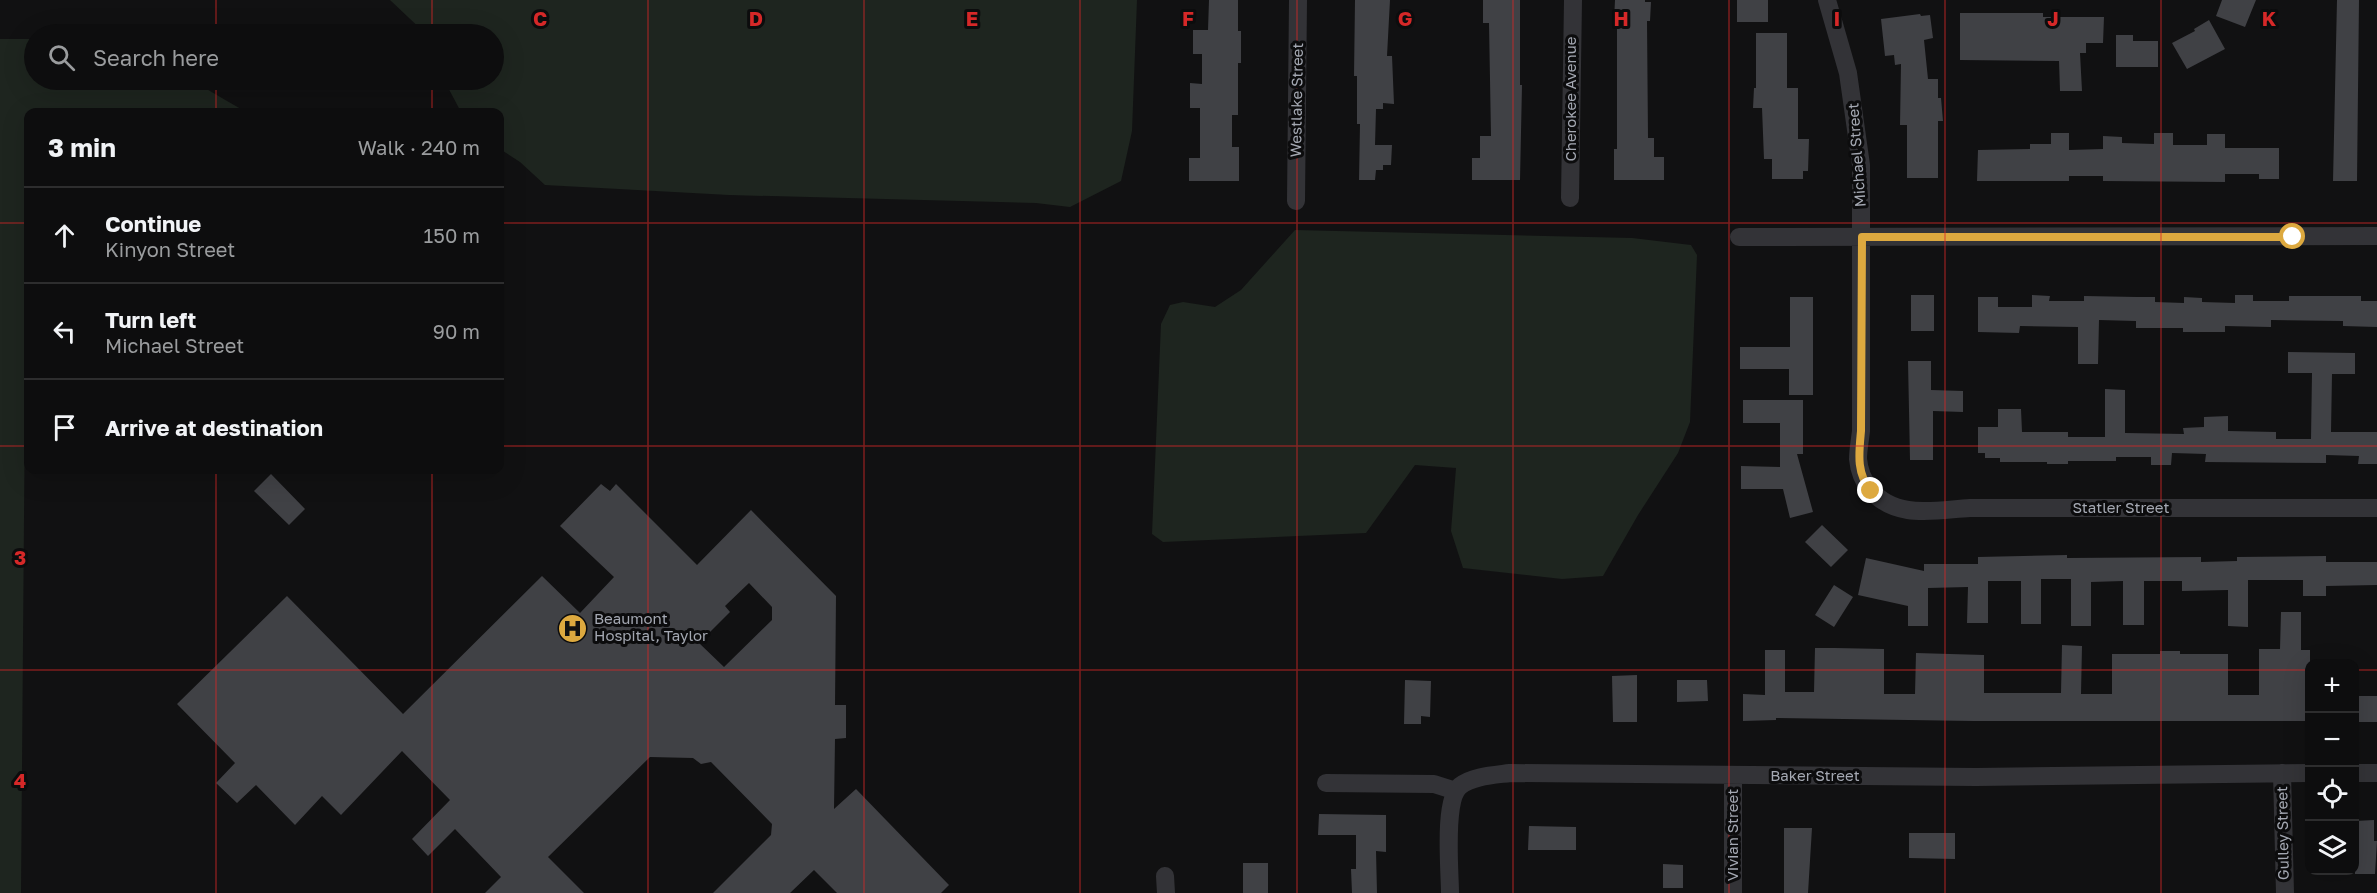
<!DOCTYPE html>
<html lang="en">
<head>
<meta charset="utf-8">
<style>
	:root { --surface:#0d0d0e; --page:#161617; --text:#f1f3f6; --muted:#9a9c9e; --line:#2d2d2e }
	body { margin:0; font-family:"Golos Text",sans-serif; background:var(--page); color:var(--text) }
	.controls { position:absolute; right:18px; bottom:18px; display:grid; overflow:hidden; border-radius:12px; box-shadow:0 6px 24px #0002 }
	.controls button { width:54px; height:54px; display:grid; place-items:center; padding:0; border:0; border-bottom:2px solid var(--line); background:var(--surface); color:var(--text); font:30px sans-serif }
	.stop { position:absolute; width:18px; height:18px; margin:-14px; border:4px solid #dda93f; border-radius:50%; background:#fff }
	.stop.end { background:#dda93f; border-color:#fff; box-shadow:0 2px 6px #0008 }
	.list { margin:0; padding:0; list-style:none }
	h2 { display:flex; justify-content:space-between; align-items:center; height:78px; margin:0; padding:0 24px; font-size:26px }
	h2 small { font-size:20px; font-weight:400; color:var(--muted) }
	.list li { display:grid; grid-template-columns:39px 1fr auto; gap:18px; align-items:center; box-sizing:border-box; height:96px; padding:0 24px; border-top:2px solid var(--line) }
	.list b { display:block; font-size:22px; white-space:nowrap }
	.list p { margin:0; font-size:20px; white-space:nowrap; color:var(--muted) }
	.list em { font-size:20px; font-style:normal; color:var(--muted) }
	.icon { flex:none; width:33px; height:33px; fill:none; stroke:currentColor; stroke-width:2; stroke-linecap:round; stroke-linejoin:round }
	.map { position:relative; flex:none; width:2377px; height:893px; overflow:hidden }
	.search { position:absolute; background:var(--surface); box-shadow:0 6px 24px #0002; left:24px; top:24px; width:480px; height:66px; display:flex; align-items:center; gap:15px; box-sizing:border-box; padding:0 21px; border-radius:33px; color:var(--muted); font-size:22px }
	.panel { position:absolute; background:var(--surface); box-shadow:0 6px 24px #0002; left:24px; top:108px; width:480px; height:366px; border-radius:12px }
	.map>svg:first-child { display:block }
	.green { fill:#1e251f }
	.building { fill:#404145; fill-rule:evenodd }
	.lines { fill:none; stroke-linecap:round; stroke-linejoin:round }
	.street { stroke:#333337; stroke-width:18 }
	.route { stroke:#dda93f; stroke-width:8 }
	.grid { fill:none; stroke:#d62828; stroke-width:1.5; stroke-opacity:0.55 }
	.labels { text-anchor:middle; stroke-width:6; stroke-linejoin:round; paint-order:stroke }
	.street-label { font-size:15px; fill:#a4a8b2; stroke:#0c0c0d }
	.poi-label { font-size:15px; fill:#a4a8b2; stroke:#0c0c0d; text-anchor:start }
	.grid-label { font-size:20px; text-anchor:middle; font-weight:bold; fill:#d62828; stroke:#0c0c0d; stroke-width:6; stroke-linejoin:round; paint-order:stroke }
</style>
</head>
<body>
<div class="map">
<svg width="2377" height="893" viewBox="0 0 2377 893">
	<rect width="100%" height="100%" fill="#111112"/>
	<path class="green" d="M 390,0 L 1137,0 L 1132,131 L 1121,181 L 1070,207 L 1036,203 L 729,195 L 545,185 L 520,162 L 500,149 L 500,112 L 461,112 L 444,80 L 494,80 L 494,34 L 426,34 Z
		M 0,39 L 34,39 L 34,80 L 191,80 L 246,112 L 28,112 L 28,337 L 25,394 L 21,893 L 0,893 Z
		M 1295,230 L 1632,238 L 1691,245 L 1697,255 L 1690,422 L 1678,453 L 1638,515 L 1603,576 L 1562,579 L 1463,568 L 1451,531 L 1456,468 L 1415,465 L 1366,533 L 1163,542 L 1152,534 L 1161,324 L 1170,305 L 1183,302 L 1215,307 L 1241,290 Z"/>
	<path class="building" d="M 1209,0 L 1238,0 L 1238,31 L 1241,31 L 1241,63 L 1238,63 L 1238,115 L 1232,115 L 1232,147 L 1239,147 L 1239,181 L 1189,181 L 1189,158 L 1200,158 L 1200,108 L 1190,108 L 1190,83 L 1202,84 L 1202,54 L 1193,54 L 1193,30 L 1208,30 Z
		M 1355,0 L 1390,0 L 1387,56 L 1392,56 L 1394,104 L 1383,103 L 1383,109 L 1376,109 L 1375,145 L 1392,145 L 1391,165 L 1383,165 L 1383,170 L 1376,170 L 1375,180 L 1359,180 L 1360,124 L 1357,124 L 1357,76 L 1354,76 Z
		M 1483,0 L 1520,0 L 1520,85 L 1522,85 L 1520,180 L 1472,180 L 1472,158 L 1480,158 L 1480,136 L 1491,136 L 1489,23 L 1483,23 Z
		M 1615,0 L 1645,0 L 1645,2 L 1651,2 L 1650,21 L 1647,21 L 1648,138 L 1654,138 L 1654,157 L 1664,157 L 1664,180 L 1614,180 L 1614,149 L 1617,149 L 1617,21 L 1614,21 Z
		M 1737,0 L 1768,0 L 1768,22 L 1737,22 Z
		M 2222,0 L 2256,0 L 2245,27 L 2216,16 Z
		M 2337,0 L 2359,0 L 2357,181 L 2333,181 Z
		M 1960,13 L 2043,13 L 2043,17 L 2104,17 L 2103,43 L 2086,43 L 2086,53 L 2080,53 L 2082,91 L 2060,91 L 2059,61 L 1960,60 Z
		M 1920,14 L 1921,16 L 1930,15 L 1933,38 L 1924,40 L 1928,79 L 1938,79 L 1938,98 L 1941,98 L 1943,121 L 1938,121 L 1938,178 L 1907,178 L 1907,125 L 1900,125 L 1901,64 L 1895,65 L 1894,55 L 1885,56 L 1881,19 Z
		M 2209,20 L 2225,49 L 2187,69 L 2172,43 L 2195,31 L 2194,29 Z
		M 1756,33 L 1787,33 L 1787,88 L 1798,88 L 1798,139 L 1809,139 L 1808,171 L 1803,171 L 1803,179 L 1772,179 L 1772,159 L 1764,159 L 1762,108 L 1753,108 L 1754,88 L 1756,88 Z
		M 2116,35 L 2133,35 L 2133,41 L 2158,41 L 2158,67 L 2116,67 Z
		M 2051,133 L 2069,133 L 2069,150 L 2103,149 L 2103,136 L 2122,137 L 2122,143 L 2154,144 L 2154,133 L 2173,133 L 2173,145 L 2207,145 L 2207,134 L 2225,134 L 2225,148 L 2279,148 L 2279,179 L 2259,179 L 2259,174 L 2225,174 L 2225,182 L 2103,181 L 2103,176 L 2069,176 L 2069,181 L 1977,181 L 1978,150 L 2030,149 L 2030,144 L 2051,144 Z
		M 1911,295 L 1934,295 L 1934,331 L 1911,331 Z
		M 2032,295 L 2050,296 L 2049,301 L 2084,301 L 2084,296 L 2137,297 L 2155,297 L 2155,302 L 2184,303 L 2184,297 L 2202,298 L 2202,302 L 2235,303 L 2235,295 L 2253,295 L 2253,301 L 2289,301 L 2289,296 L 2361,296 L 2361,301 L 2377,301 L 2377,327 L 2343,326 L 2343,321 L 2271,320 L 2271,327 L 2225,326 L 2225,332 L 2183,332 L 2183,328 L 2136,328 L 2136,321 L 2099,320 L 2098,364 L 2078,364 L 2078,327 L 2020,326 L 2019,333 L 1978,332 L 1978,297 L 1998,297 L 1998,307 L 2032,307 Z
		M 1790,297 L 1813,297 L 1813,395 L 1789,395 L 1789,369 L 1740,369 L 1740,347 L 1790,347 Z
		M 2288,352 L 2355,353 L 2355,374 L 2332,374 L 2331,432 L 2377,432 L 2377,464 L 2358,464 L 2359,456 L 2326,455 L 2326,463 L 2205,462 L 2206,454 L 2172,453 L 2171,465 L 2151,465 L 2151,457 L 2116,457 L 2116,461 L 2068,461 L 2068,464 L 2047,464 L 2047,462 L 2000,462 L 2000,458 L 1985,458 L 1985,453 L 1978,453 L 1978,427 L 1998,427 L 1998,409 L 2021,409 L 2022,432 L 2068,432 L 2068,437 L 2105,437 L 2105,389 L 2125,390 L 2125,433 L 2184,434 L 2183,428 L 2204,427 L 2204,417 L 2228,416 L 2228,431 L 2276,432 L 2276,439 L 2311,439 L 2312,373 L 2288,373 Z
		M 1908,361 L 1931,361 L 1931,390 L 1963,391 L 1963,412 L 1933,411 L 1933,460 L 1910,460 Z
		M 1743,400 L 1803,400 L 1803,454 L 1797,454 L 1813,512 L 1790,518 L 1783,489 L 1741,489 L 1741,466 L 1780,467 L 1780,423 L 1743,423 Z
		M 271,474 L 305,509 L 289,525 L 254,491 Z
		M 601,484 L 610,491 L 616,484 L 697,565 L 751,510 L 836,596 L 835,705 L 846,705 L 846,738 L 835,739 L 834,809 L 856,789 L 949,885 L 941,893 L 837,893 L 814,870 L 790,893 L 713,893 L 771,835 L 772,824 L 711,762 L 701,764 L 693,758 L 650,757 L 548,857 L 584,893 L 485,893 L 501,877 L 455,829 L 428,856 L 412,839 L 450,800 L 402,751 L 341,815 L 322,796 L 295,825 L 256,785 L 237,803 L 216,783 L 235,763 L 177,704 L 287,596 L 403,714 L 542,576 L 580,613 L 614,577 L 560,526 ZM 749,583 L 772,607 L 772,620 L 724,667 L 699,643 L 730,612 L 725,606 Z
		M 1822,525 L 1848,550 L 1831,567 L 1805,542 Z
		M 2067,555 L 2067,558 L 2201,557 L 2201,562 L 2237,561 L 2237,557 L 2326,556 L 2326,562 L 2377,562 L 2377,585 L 2326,586 L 2326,596 L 2303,596 L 2303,580 L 2248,580 L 2248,627 L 2228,626 L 2228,590 L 2182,591 L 2182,581 L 2144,581 L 2144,625 L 2123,625 L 2123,581 L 2091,582 L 2091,626 L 2071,626 L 2071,579 L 2041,579 L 2041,624 L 2021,624 L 2021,581 L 1988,581 L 1988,623 L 1967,623 L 1968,587 L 1928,588 L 1928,626 L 1908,626 L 1908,606 L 1858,595 L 1866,558 L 1924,571 L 1924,564 L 1978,564 L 1978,557 Z
		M 1834,585 L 1853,597 L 1834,627 L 1815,615 Z
		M 2281,612 L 2301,612 L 2301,650 L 2310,650 L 2310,721 L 1973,721 L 1776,718 L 1776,720 L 1743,721 L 1743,694 L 1765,695 L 1765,650 L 1785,650 L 1785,692 L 1814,692 L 1815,648 L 1835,648 L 1884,649 L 1884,694 L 1915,694 L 1916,653 L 1984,655 L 1984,693 L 2061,693 L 2062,645 L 2082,646 L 2081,694 L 2112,694 L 2112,654 L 2160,654 L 2160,651 L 2180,651 L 2180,654 L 2228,654 L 2228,695 L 2259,695 L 2259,649 L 2280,649 Z
		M 1637,675 L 1637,722 L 1613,722 L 1612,676 Z
		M 1405,680 L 1431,681 L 1430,717 L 1421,716 L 1421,724 L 1404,724 Z
		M 1677,680 L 1707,680 L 1708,701 L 1677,702 Z
		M 2355,696 L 2377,696 L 2377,722 L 2355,722 Z
		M 1319,814 L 1386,815 L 1386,852 L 1376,851 L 1377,893 L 1352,893 L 1351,869 L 1356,869 L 1356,835 L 1318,835 Z
		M 2374,820 L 2374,841 L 2377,841 L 2375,874 L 2355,874 L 2355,821 Z
		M 1529,826 L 1576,827 L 1576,850 L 1528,850 Z
		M 1784,828 L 1812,828 L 1808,893 L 1784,893 Z
		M 1909,833 L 1955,833 L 1955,859 L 1909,858 Z
		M 1243,863 L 1268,863 L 1268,893 L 1243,893 Z
		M 1663,864 L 1683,865 L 1683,888 L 1663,888 Z"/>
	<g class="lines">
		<path class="street" d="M 1827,0 L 1848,73 L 1861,165 L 1861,431 C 1860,440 1858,450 1858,459 C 1859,469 1863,481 1870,489 C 1895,520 1935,510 1970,508 L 2377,508
			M 1570,198 L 1573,0
			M 1296,201 L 1298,0
			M 1739,237 L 2377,236
			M 2282,773 L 2285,893
			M 2354,773 L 2377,773
			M 1326,783 L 1434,784 L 1456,791
			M 1165,876 L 1166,893
			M 1450,893 C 1450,871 1443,800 1460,786 C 1472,776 1495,775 1510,773 L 1976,777 L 2310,773
			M 1733,893 L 1733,776"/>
	</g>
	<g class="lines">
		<path class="route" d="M 1871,491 C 1856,473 1859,453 1861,431 L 1862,237 L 2293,237"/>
	</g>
	<path class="grid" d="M 216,0 L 216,34M 432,0 L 432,34M 648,0 L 648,893M 864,0 L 864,893M 1080,0 L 1080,893M 1297,0 L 1297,893M 1513,0 L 1513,893M 1729,0 L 1729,893M 1945,0 L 1945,893M 2161,0 L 2161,893M 216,80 L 216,112M 432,80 L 432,112M 0,223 L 28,223M 500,223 L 2377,223M 0,446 L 28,446M 500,446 L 2377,446M 216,470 L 216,893M 432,470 L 432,893M 0,670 L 2310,670M 2354,670 L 2377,670"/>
	<defs>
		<symbol id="hospital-disc" viewBox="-11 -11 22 22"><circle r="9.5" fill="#dda93f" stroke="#0c0c0d"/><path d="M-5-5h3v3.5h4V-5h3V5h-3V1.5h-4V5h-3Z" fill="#111"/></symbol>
	</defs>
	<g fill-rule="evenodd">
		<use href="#hospital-disc" x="556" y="612" width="33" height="33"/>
	</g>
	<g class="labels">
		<g class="street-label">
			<text transform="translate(1571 99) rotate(-90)" y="5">Cherokee Avenue</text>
			<text transform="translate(1297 100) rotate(-89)" y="5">Westlake Street</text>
			<text transform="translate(1857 155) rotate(-94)" y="5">Michael Street</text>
			<text x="2121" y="513">Statler Street</text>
			<text x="1815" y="781">Baker Street</text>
			<text transform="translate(2283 833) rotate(-91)" y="5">Gulley Street</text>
			<text transform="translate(1733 835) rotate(-90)" y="5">Vivian Street</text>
		</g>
		<g class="poi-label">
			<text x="594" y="624">Beaumont<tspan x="594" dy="17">Hospital, Taylor</tspan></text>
		</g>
	</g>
	<g class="grid-label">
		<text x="540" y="26">C</text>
		<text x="756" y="26">D</text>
		<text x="972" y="26">E</text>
		<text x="1188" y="26">F</text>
		<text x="1405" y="26">G</text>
		<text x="1621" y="26">H</text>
		<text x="1837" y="26">I</text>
		<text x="2053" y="26">J</text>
		<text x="2269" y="26">K</text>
		<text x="20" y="565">3</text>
		<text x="20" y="788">4</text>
	</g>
</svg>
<div class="controls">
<button>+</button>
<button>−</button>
<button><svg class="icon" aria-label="locate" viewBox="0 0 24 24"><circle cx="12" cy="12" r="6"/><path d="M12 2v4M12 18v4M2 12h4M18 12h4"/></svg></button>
<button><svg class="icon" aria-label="layers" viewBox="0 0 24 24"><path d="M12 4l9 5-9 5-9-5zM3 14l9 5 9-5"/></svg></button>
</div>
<div class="stop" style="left:2293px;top:237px"></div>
<div class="stop end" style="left:1871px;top:491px"></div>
<div class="search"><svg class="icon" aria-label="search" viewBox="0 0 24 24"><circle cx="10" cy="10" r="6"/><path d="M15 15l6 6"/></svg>Search here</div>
<section class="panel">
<h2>3 min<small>Walk · 240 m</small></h2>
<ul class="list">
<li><svg class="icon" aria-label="ahead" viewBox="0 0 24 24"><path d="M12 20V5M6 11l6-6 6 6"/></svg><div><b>Continue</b><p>Kinyon Street</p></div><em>150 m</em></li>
<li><svg class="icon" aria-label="left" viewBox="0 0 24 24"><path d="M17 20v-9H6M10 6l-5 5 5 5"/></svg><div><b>Turn left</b><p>Michael Street</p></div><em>90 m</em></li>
<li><svg class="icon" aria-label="arrive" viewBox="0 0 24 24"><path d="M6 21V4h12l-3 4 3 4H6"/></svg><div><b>Arrive at destination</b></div></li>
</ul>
</section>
</div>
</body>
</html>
